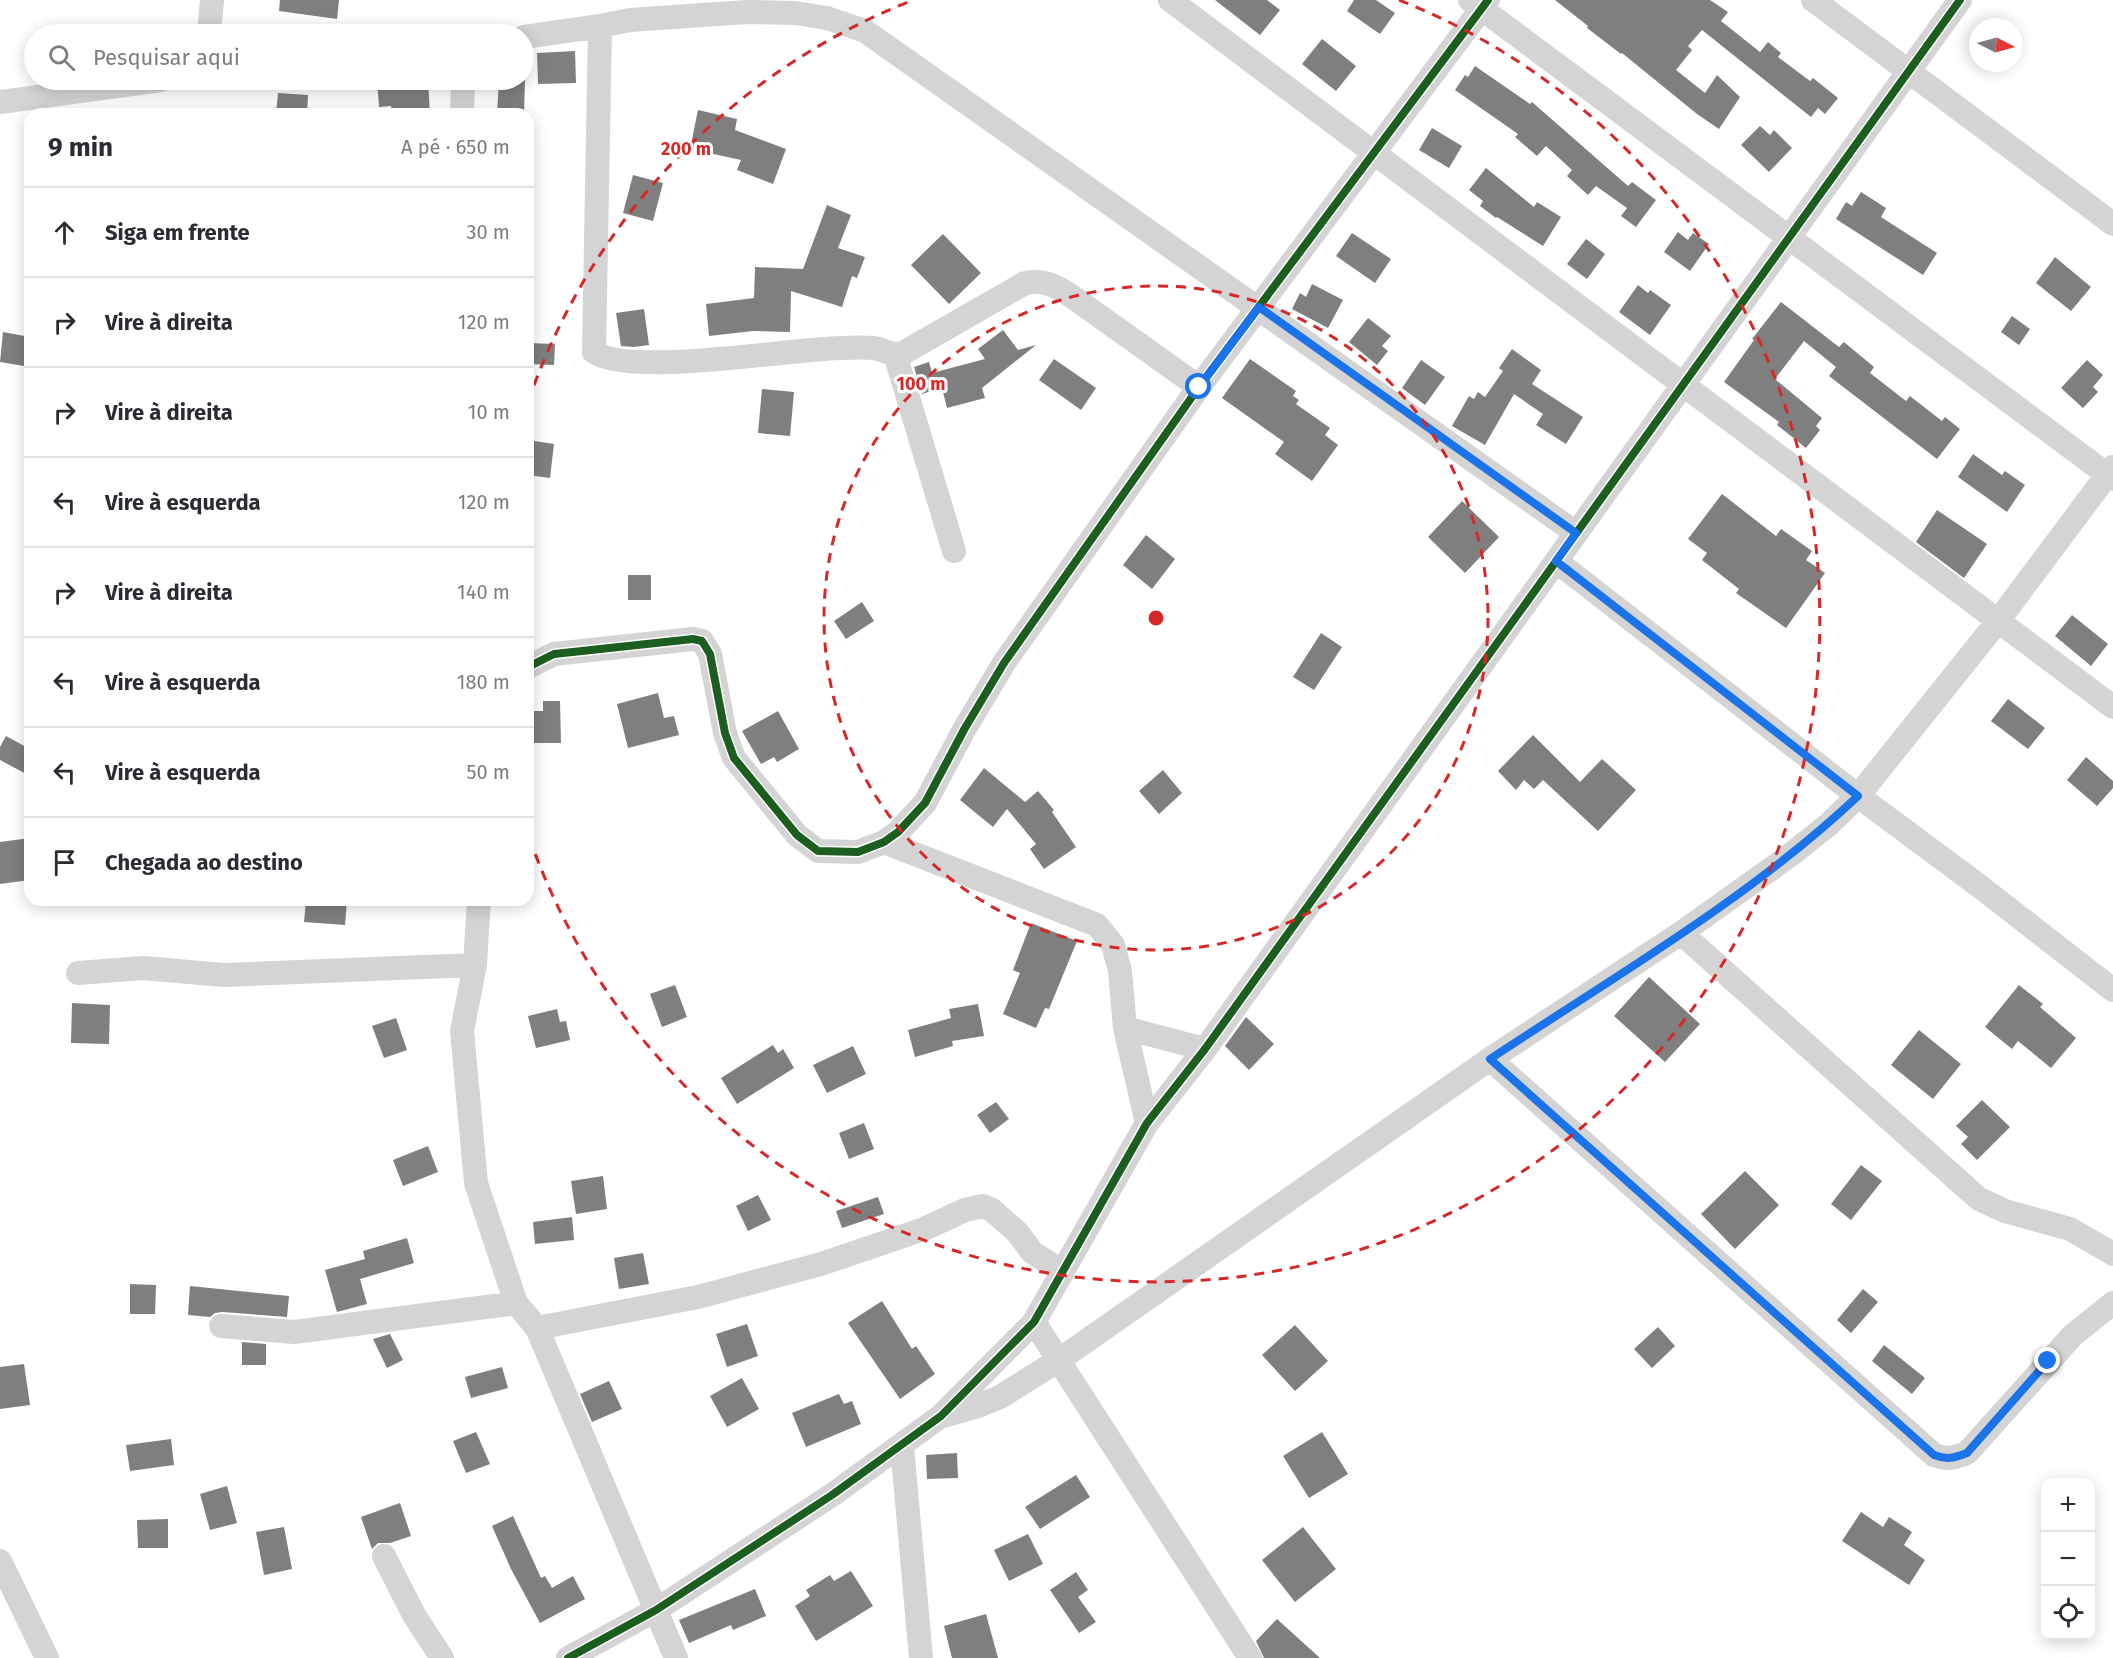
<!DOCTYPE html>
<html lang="pt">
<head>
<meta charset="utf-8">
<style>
	:root { --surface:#fff; --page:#f2f2f3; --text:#2b2b33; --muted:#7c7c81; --line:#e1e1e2 }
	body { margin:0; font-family:"Fira Sans",sans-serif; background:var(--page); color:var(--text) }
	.controls { position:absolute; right:18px; bottom:18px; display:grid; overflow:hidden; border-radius:12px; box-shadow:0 3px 15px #0003 }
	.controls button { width:54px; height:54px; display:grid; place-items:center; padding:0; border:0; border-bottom:2px solid var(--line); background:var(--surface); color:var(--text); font:30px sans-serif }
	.compass { position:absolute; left:1969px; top:18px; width:54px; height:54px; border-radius:50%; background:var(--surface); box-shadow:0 3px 15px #0003; rotate:96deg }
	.stop { position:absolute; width:18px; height:18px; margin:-14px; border:4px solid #1a73e8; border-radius:50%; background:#fff }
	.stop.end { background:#1a73e8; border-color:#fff; box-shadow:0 2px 6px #0008 }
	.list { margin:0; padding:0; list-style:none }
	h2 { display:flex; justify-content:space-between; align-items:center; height:78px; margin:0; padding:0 24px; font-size:26px }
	h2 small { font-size:20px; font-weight:400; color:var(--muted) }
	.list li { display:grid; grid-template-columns:39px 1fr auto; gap:18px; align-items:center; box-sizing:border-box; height:90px; padding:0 24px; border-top:2px solid var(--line) }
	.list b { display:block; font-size:22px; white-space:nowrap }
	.list em { font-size:20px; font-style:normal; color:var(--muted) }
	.icon { flex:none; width:33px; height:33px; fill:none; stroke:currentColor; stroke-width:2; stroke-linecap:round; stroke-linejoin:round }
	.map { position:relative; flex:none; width:2113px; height:1658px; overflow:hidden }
	.search { position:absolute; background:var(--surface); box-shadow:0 3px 15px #0003; left:24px; top:24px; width:510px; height:66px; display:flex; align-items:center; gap:15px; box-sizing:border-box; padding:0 21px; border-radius:33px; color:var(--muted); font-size:22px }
	.panel { position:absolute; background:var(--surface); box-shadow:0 3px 15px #0003; left:24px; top:108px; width:510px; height:798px; border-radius:18px }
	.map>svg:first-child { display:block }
	.building { fill:#7f7f7f }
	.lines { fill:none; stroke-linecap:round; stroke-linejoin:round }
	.minor { stroke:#d4d4d4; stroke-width:24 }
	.cycleway-casing { stroke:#fff; stroke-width:11 }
	.cycleway { stroke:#1b5e20; stroke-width:8 }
	.route { stroke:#1a73e8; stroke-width:8 }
	.ring { fill:none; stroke:#d62828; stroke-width:3; stroke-dasharray:10 8 }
	.centre { fill:#d62828; stroke:#fff; stroke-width:3 }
	.ring-label { font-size:18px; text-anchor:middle; font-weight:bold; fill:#d62828; stroke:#fff; stroke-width:6; stroke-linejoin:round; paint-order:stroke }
</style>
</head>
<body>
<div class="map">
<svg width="2113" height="1658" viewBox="0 0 2113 1658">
	<rect width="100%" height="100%" fill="#fff"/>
	<path class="building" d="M 280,0 L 339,0 L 337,19 L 279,11 Z
		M 1215,0 L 1267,0 L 1280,10 L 1260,35 Z
		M 1354,0 L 1376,0 L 1395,13 L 1380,34 L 1347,11 Z
		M 1555,0 L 1710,0 L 1728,12 L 1721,21 L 1760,52 L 1768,42 L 1781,53 L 1778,57 L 1810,81 L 1813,78 L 1838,98 L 1825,114 L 1818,108 L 1811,117 L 1702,30 L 1688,46 L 1692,50 L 1676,70 L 1705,93 L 1717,75 L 1740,97 L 1719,129 L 1697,114 L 1622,53 L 1621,54 L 1587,28 L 1588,26 Z
		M 1322,39 L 1356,66 L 1336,91 L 1302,64 Z
		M 575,51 L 576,83 L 538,84 L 537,53 Z
		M 1475,66 L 1530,104 L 1532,102 L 1628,186 L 1632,182 L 1656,200 L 1636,227 L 1621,216 L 1627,208 L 1596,186 L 1588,195 L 1567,176 L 1572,170 L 1546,146 L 1537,156 L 1515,137 L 1518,134 L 1455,90 L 1465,75 L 1468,77 Z
		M 377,80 L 428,80 L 430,114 L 392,114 L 391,106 L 379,107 Z
		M 499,80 L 525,80 L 524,114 L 497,113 Z
		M 278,93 L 308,95 L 307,114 L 276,114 Z
		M 698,110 L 737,119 L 735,130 L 786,149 L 773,184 L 737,170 L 741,160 L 690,149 Z
		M 1760,126 L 1770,135 L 1774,130 L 1792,148 L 1769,172 L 1741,145 Z
		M 1432,128 L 1462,146 L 1449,168 L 1419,150 Z
		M 1486,168 L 1534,207 L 1537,202 L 1561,217 L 1543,246 L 1497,217 L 1496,218 L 1480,206 L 1483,201 L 1469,190 Z
		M 633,175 L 663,183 L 653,221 L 623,213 Z
		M 1861,192 L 1886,208 L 1881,217 L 1937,253 L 1923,275 L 1836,219 L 1846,202 L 1852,206 Z
		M 827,205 L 851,215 L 838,248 L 865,257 L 857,278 L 852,276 L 842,307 L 791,291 L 790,332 L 753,331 L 709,336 L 706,304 L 754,298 L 755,267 L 803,269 Z
		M 1678,232 L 1688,240 L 1693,233 L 1709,244 L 1690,271 L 1664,252 Z
		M 1352,233 L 1391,259 L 1375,283 L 1336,256 Z
		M 943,234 L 981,273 L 949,304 L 911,265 Z
		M 1586,239 L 1605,254 L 1587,279 L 1567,264 Z
		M 2055,257 L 2091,287 L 2071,311 L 2036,283 Z
		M 1312,284 L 1343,300 L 1328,328 L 1292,309 L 1300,293 L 1306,297 Z
		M 1638,285 L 1648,293 L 1650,290 L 1671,305 L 1650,335 L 1619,312 Z
		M 1781,302 L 1839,347 L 1844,342 L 1874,367 L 1870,373 L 1906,401 L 1910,396 L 1942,421 L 1945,417 L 1960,429 L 1937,459 L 1829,376 L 1836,367 L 1804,341 L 1775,379 L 1822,418 L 1816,426 L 1820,430 L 1806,448 L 1777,425 L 1779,422 L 1724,382 L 1754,340 L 1752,339 Z
		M 644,309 L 649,345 L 634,347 L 621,346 L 616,313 Z
		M 2012,316 L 2030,329 L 2019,345 L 2001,332 Z
		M 1368,318 L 1391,336 L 1382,346 L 1388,351 L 1377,365 L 1349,342 Z
		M 1003,330 L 1018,350 L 1036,345 L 982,388 L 985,398 L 947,408 L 942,388 L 922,394 L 914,367 L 929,362 L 932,373 L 985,359 L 978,349 Z
		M 3,332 L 30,337 L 30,367 L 0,362 Z
		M 528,343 L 555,344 L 554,365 L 528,364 Z
		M 1512,349 L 1541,370 L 1532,384 L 1583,417 L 1566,444 L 1536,425 L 1543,414 L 1514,394 L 1485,445 L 1452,426 L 1469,396 L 1474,399 L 1478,392 L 1485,397 L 1503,371 L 1499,368 Z
		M 1054,359 L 1096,388 L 1081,410 L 1039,380 Z
		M 1250,359 L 1296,391 L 1293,396 L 1299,400 L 1296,404 L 1330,428 L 1325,435 L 1338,445 L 1312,481 L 1275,454 L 1284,442 L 1222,398 Z
		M 1421,360 L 1445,377 L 1425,405 L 1402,388 Z
		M 2087,360 L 2103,375 L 2093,387 L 2098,392 L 2083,408 L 2061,388 Z
		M 762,389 L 794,392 L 790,436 L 758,433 Z
		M 528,440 L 554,444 L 550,478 L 528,475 Z
		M 1973,454 L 2002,475 L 2005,471 L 2025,485 L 2007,512 L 1958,477 Z
		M 1722,494 L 1776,536 L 1781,529 L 1812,551 L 1806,560 L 1825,573 L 1786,628 L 1736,593 L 1739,589 L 1702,560 L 1707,553 L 1688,539 Z
		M 1462,501 L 1499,537 L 1465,573 L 1428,537 Z
		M 1937,510 L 1987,544 L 1964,578 L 1916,542 Z
		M 1146,535 L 1175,559 L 1152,589 L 1123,565 Z
		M 628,575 L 651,575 L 651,600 L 628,600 Z
		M 862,602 L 874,621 L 846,639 L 834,621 Z
		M 2072,615 L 2108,644 L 2091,666 L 2055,636 Z
		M 1321,633 L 1342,647 L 1314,690 L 1293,677 Z
		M 658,693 L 664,718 L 674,716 L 679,735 L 628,748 L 617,704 Z
		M 2008,699 L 2045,728 L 2028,749 L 1991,721 Z
		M 543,701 L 560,701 L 561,743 L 528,743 L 528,711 L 543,711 Z
		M 778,711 L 799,749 L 777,762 L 774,757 L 761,764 L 742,731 Z
		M 1533,735 L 1580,782 L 1602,759 L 1636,790 L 1598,831 L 1543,780 L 1534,789 L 1524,780 L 1516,790 L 1498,771 Z
		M 6,736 L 30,749 L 30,776 L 0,760 L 0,747 Z
		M 2086,757 L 2113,781 L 2113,788 L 2097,806 L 2067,780 Z
		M 984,768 L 1025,802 L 1038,791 L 1054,810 L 1052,812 L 1076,847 L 1044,869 L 1030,849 L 1036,844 L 1007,809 L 993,827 L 960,800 Z
		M 1163,770 L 1182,793 L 1159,814 L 1139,791 Z
		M 30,838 L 30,880 L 0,884 L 0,842 Z
		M 306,900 L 347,900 L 345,925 L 304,922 Z
		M 1031,923 L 1077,941 L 1049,1009 L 1045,1008 L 1036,1028 L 1003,1014 L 1020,973 L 1013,970 Z
		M 1649,977 L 1700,1024 L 1665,1062 L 1614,1016 Z
		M 675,985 L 687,1017 L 662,1027 L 650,994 Z
		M 2019,985 L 2043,1004 L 2040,1007 L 2076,1038 L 2051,1068 L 2018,1041 L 2012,1049 L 1985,1027 Z
		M 72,1003 L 110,1005 L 109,1044 L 71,1043 Z
		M 978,1004 L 984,1036 L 952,1041 L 953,1046 L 915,1057 L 908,1030 L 951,1018 L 949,1009 Z
		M 557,1009 L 560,1022 L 566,1021 L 570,1040 L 536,1048 L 528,1016 Z
		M 1246,1017 L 1274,1044 L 1249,1070 L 1225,1046 Z
		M 396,1018 L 407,1050 L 384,1058 L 372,1026 Z
		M 1919,1030 L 1961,1064 L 1933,1099 L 1891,1065 Z
		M 773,1045 L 778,1053 L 783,1049 L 794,1068 L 737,1104 L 721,1078 Z
		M 853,1046 L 866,1074 L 827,1093 L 813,1065 Z
		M 1982,1100 L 2010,1127 L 1977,1160 L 1961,1144 L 1968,1137 L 1956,1126 Z
		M 996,1102 L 1009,1119 L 990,1133 L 977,1115 Z
		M 864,1123 L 874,1149 L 849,1159 L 839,1133 Z
		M 428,1146 L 438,1172 L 403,1186 L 393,1160 Z
		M 1861,1165 L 1882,1181 L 1851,1220 L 1831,1204 Z
		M 1745,1171 L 1779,1205 L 1735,1249 L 1701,1214 Z
		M 603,1176 L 607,1209 L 576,1214 L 571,1181 Z
		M 758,1195 L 771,1220 L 748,1231 L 736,1206 Z
		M 878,1197 L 884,1214 L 842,1228 L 836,1211 Z
		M 572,1217 L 574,1240 L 535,1244 L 533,1222 Z
		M 407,1238 L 414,1263 L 360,1279 L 367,1304 L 337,1312 L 325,1270 L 365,1259 L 363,1251 Z
		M 643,1253 L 649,1284 L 619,1289 L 614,1258 Z
		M 130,1284 L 156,1285 L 155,1314 L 130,1314 Z
		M 190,1286 L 289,1296 L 287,1317 L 222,1312 L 215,1313 L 210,1317 L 188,1315 Z
		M 1863,1289 L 1878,1302 L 1851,1333 L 1837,1320 Z
		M 882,1301 L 912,1349 L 916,1346 L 935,1374 L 900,1399 L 848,1323 Z
		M 747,1324 L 758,1356 L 727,1367 L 716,1334 Z
		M 1295,1325 L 1328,1361 L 1295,1391 L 1262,1355 Z
		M 1658,1327 L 1675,1346 L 1652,1368 L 1634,1349 Z
		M 390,1334 L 403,1360 L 387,1368 L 373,1339 Z
		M 242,1342 L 266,1344 L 266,1365 L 242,1365 Z
		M 1884,1345 L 1925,1378 L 1912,1394 L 1872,1361 Z
		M 24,1364 L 30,1405 L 0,1409 L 0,1367 Z
		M 502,1367 L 508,1388 L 471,1398 L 465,1377 Z
		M 742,1378 L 759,1409 L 727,1427 L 710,1396 Z
		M 609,1381 L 622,1409 L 592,1422 L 580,1394 Z
		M 839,1394 L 844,1404 L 852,1401 L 861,1424 L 806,1447 L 792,1413 Z
		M 476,1432 L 490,1464 L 466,1473 L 453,1441 Z
		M 1322,1432 L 1348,1474 L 1309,1498 L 1283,1456 Z
		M 171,1439 L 174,1465 L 130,1471 L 126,1445 Z
		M 957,1453 L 958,1478 L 927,1479 L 926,1455 Z
		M 1076,1475 L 1090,1497 L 1040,1529 L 1025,1507 Z
		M 227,1486 L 237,1523 L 210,1530 L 200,1494 Z
		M 400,1503 L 411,1536 L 390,1543 L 378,1543 L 372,1549 L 361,1517 Z
		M 1861,1512 L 1883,1527 L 1889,1517 L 1912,1532 L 1904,1545 L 1925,1560 L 1909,1585 L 1842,1541 Z
		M 513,1516 L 541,1578 L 545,1576 L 552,1588 L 573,1576 L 585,1599 L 540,1623 L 511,1569 L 492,1526 Z
		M 168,1519 L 168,1548 L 138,1548 L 137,1520 Z
		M 284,1527 L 292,1569 L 264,1575 L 256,1532 Z
		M 1303,1527 L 1336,1569 L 1295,1602 L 1262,1560 Z
		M 1028,1534 L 1043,1564 L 1009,1581 L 994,1550 Z
		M 851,1571 L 873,1606 L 816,1641 L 795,1606 L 810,1596 L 806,1590 L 830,1575 L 834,1581 Z
		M 1076,1572 L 1088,1590 L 1078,1597 L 1096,1622 L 1079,1633 L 1050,1590 Z
		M 755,1589 L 766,1616 L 733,1630 L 731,1625 L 689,1643 L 679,1620 Z
		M 986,1614 L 998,1658 L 952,1658 L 944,1626 Z
		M 1277,1619 L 1320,1658 L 1264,1658 L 1256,1641 Z"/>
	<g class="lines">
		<path class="minor" d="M 1170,0 L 2113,707
			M 1470,0 L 2113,479
			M 1813,0 L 2113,224
			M 600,26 L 594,352 C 630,377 789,349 840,348 C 851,348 862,347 873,348 C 886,349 887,356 903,353 L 1025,283 C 1043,280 1052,284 1067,293 L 1199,387
			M 209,34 L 212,0
			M 524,37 L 600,26 L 630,20 L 747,12 L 795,13 L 827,18 L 865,31 L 1576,533
			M 0,102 L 161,80
			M 462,114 L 463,80
			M 895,354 L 954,551
			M 1556,561 L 1858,796 L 1978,885 L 2113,990
			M 528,667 L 554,654 L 693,639 L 702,641 L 710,654 L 725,733 L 734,758 L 797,835 L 818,851 L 858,852 L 884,842 L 898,832 L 925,803 L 965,728 L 1004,663 L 1199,387 L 1488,0
			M 884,842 L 1097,925 L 1113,945 L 1120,971 L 1125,1028 L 1205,1049
			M 479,900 L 475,965 L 462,1031 L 476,1183 L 516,1303 L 537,1328 L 676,1658
			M 1681,933 L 1979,1199 L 2005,1211 L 2070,1229 L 2113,1254
			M 78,973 L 143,968 L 224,975 L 475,965
			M 1125,1028 L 1147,1123
			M 1490,1059 L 1934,1455 C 1947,1460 1954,1458 1967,1453 L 2073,1335 L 2113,1303
			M 1034,1322 L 1250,1658
			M 221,1326 L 294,1332 L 516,1303
			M 537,1328 L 698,1297 L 821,1264 L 924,1229 L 965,1210 L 983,1206 L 992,1210 L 1017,1232 L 1032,1252 L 1063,1272
			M 943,1416 L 975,1407 L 1000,1397 L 1059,1360 L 1490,1059 L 1681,933 L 1789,856 L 1828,825 L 1858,796 L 1998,621 L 2113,467
			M 902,1446 L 921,1658
			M 384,1556 L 414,1615 L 442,1658
			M 0,1561 L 47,1658
			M 568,1658 L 656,1610 L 832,1495 L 941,1416 L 1034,1322 L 1147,1123 L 1205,1049 L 1960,0"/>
		<defs>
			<path id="cycleway" d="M 528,667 L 554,654 L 693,639 L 702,641 L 710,654 L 725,733 L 734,758 L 797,835 L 818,851 L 858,852 L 884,842 L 898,832 L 925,803 L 965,728 L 1004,663 L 1199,387 L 1488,0
				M 568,1658 L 656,1610 L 832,1495 L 941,1416 L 1034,1322 L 1147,1123 L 1205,1049 L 1960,0"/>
		</defs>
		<use href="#cycleway" class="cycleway-casing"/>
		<use href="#cycleway" class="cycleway"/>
	</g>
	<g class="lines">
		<path class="route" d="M 1199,387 L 1259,307 L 1576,533 L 1556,561 L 1858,796 C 1750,898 1614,977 1490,1059 L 1934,1455 C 1947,1460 1954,1458 1967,1453 L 2048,1361"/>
	</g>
	<g class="ring">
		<circle cx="1156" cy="618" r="332"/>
		<path d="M528 402A664 664 0 0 1 913 0M1399 0A664 664 0 1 1 528 834"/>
	</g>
	<circle cx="1156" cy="618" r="9" class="centre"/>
	<g class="ring-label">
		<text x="686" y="155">200 m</text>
		<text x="921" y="390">100 m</text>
	</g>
</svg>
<div class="controls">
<button>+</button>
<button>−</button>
<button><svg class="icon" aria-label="locate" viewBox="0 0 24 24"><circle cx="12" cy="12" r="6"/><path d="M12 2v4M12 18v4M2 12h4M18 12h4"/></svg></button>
</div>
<svg class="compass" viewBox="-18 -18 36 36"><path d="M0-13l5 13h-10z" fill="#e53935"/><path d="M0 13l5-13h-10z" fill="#7c7c81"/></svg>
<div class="stop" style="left:1199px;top:387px"></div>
<div class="stop end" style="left:2048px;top:1361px"></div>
<div class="search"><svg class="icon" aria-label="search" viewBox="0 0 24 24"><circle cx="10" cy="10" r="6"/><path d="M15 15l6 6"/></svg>Pesquisar aqui</div>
<section class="panel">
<h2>9 min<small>A pé · 650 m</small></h2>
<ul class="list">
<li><svg class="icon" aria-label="ahead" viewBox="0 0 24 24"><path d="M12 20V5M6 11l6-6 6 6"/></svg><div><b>Siga em frente</b></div><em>30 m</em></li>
<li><svg class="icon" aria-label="right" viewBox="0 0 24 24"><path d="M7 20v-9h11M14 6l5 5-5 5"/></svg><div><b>Vire à direita</b></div><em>120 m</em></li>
<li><svg class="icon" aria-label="right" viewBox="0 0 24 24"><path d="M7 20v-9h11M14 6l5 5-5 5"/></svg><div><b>Vire à direita</b></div><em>10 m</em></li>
<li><svg class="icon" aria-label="left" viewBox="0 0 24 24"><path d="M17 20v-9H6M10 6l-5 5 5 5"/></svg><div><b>Vire à esquerda</b></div><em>120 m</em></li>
<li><svg class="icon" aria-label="right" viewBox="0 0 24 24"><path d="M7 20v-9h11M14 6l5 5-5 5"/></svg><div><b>Vire à direita</b></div><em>140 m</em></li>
<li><svg class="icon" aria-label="left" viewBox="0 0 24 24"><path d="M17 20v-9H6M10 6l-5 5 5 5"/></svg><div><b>Vire à esquerda</b></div><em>180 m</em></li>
<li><svg class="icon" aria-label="left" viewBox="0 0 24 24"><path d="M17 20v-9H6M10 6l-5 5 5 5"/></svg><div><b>Vire à esquerda</b></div><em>50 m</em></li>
<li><svg class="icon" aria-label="arrive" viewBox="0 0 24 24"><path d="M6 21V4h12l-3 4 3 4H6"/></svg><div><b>Chegada ao destino</b></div></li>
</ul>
</section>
</div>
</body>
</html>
